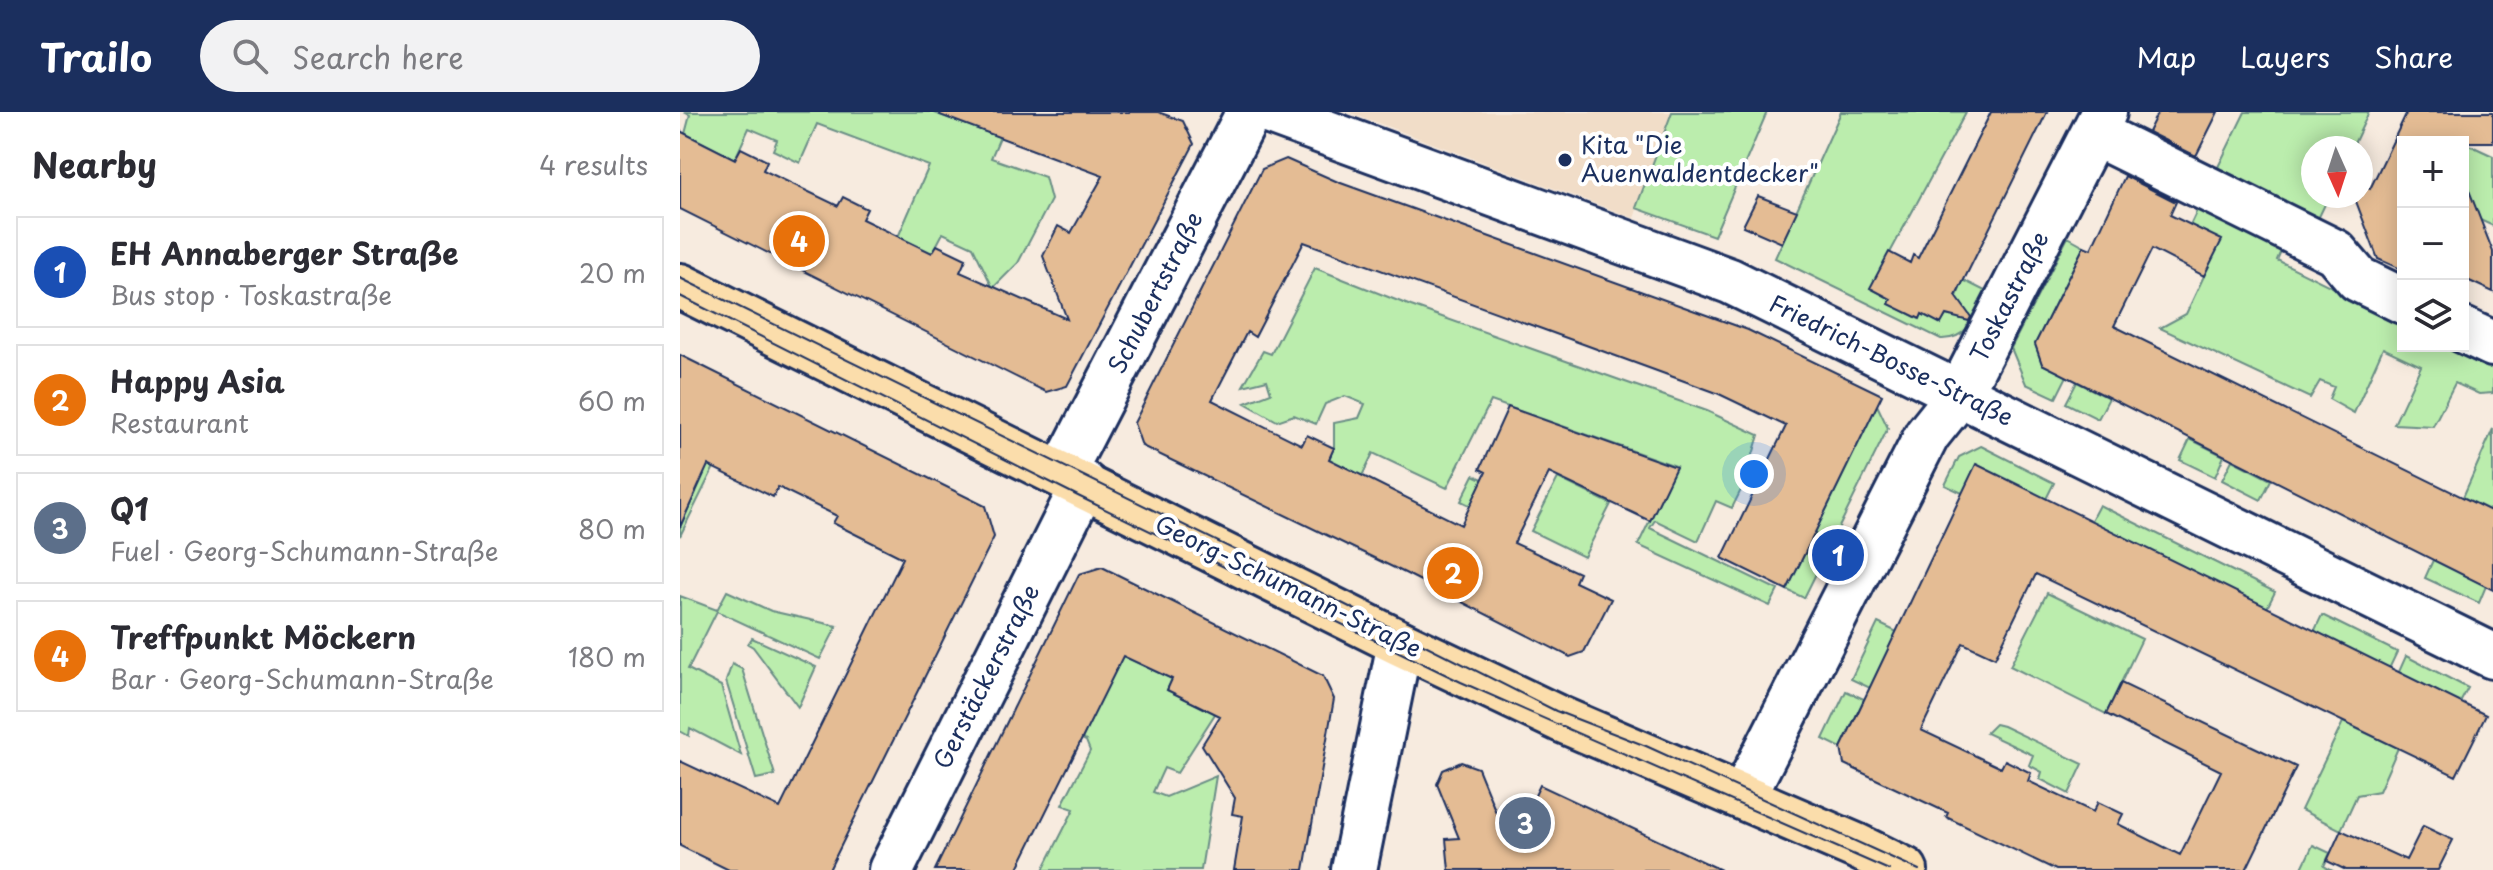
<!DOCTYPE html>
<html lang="en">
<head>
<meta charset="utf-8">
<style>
	:root { --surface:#fff; --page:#f2f2f3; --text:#2b2b33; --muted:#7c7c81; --line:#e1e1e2; --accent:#1b2f5e }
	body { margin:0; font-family:"Playpen Sans",sans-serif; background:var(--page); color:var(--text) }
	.controls { position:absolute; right:24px; top:24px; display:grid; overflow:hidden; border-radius:0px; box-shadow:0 4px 20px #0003 }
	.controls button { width:72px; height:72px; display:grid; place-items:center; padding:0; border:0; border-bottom:2px solid var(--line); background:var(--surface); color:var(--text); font:40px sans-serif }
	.compass { position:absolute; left:1621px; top:24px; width:72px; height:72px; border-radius:50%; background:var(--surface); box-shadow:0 4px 20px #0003; rotate:177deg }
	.you { position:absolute; left:1074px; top:362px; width:28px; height:28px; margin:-20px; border:6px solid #fff; border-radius:50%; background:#1a73e8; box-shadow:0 0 0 12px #1a73e833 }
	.badge { display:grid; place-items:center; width:52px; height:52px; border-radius:50%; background:var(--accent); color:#fff; font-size:26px; font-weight:700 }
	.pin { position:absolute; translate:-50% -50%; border:4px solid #fff; box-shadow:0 2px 8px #0006 }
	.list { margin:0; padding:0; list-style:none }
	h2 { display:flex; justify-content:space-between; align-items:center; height:104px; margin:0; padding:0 32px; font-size:34px }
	h2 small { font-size:26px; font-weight:400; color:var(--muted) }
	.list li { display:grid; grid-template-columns:52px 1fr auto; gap:24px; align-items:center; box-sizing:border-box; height:112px; margin:0 16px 16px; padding:0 16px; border:2px solid var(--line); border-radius:0px }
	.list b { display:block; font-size:30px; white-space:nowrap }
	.list p { margin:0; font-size:26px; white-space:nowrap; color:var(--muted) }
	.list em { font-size:26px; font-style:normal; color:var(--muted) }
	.icon { flex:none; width:44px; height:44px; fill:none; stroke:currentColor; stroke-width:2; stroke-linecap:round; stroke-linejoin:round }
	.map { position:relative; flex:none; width:1813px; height:758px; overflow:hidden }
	header { display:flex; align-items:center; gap:48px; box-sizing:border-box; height:112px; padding:0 40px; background:var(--accent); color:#fff }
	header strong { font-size:38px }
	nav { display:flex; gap:44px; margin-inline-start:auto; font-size:28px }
	.search { width:560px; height:72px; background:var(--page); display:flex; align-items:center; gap:20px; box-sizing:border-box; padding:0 28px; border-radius:44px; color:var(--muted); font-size:30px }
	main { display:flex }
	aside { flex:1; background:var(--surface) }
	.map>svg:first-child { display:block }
	.built { fill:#f1ddc8 }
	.green { fill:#bbedad; stroke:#6b8e86; stroke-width:2 }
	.building { fill:#e4bc94; stroke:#1b2f5e; stroke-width:2 }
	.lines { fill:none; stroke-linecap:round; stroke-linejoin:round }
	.minor-casing { stroke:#1b2f5e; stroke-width:50 }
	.major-casing { stroke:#1b2f5e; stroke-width:50 }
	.minor { stroke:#fff; stroke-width:44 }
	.major { stroke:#fbddab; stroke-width:44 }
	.tram { stroke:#1b2f5e; stroke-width:2 }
	.poi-dot { fill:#1b2f5e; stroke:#fff; stroke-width:3 }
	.labels { text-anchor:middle; stroke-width:8; stroke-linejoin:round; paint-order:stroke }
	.poi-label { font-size:24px; fill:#1b2f5e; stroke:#fff; text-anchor:start }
	.street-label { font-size:24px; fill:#1b2f5e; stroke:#fff }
</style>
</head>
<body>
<header>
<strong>Trailo</strong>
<div class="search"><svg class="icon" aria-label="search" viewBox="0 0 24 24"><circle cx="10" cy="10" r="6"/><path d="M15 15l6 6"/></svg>Search here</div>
<nav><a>Map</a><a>Layers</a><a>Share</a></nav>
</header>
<main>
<aside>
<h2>Nearby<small>4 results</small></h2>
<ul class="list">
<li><span class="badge" style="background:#1a4fb4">1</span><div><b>EH Annaberger Straße</b><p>Bus stop · Toskastraße</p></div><em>20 m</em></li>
<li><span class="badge" style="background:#e8710a">2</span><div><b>Happy Asia</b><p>Restaurant</p></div><em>60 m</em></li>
<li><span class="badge" style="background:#5c6f8a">3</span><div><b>Q1</b><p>Fuel · Georg-Schumann-Straße</p></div><em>80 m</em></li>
<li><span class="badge" style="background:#e8710a">4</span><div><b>Treffpunkt Möckern</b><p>Bar · Georg-Schumann-Straße</p></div><em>180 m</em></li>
</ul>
</aside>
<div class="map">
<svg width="1813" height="758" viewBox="0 0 1813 758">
	<rect width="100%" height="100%" fill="#f7ebdf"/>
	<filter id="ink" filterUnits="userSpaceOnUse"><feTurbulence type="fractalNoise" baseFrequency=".0125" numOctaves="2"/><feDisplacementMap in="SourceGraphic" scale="16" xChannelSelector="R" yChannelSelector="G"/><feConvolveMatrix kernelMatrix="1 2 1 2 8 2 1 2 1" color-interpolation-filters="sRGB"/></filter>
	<g filter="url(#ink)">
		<path class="built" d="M 668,0 L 992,0 L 954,106 Z"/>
		<path class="green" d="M 4,0 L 252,0 L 320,25 L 311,46 L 365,65 L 371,88 L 338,151 L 313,176 L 293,135 L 263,121 L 252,142 L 218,125 L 249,54 L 137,12 L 120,51 L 93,38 L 97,28 L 69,16 L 55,47 L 5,22 L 10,3 Z
			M 992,0 L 1087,0 L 1034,124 L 956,96 Z
			M 1161,0 L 1286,0 L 1191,176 L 1211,187 L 1210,192 L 1239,207 L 1242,202 L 1261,211 L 1266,203 L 1270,204 L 1283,168 L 1307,180 C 1296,202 1289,228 1261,227 L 1095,146 Z
			M 1565,0 L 1689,0 L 1672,36 L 1633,36 L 1633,84 L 1649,84 L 1637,109 L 1536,59 Z
			M 1783,30 L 1813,44 L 1813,114 L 1800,108 L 1783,64 Z
			M 1520,92 L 1604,132 L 1597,148 L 1723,210 L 1723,234 L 1774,234 L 1813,253 L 1813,281 L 1799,282 L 1775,271 L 1753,314 L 1714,312 L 1741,254 L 1703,236 L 1674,301 L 1649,287 L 1654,275 L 1640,269 L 1630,286 L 1480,216 L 1506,202 L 1524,164 L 1510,113 Z
			M 1388,125 L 1404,134 L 1355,232 L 1362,252 L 1387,264 L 1376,286 L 1346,272 L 1331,236 Z
			M 635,156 L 731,194 L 1027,299 L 1079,323 L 1064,372 L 1052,396 L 1036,389 L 1018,429 L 975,408 L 970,416 L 1098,478 L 1090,494 L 958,433 L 996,354 L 811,289 L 767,376 L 693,341 L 682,364 L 648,348 L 654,336 L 654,311 L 679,306 L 685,292 L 665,284 L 645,292 L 636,312 L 614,303 L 597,309 L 565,291 L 591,281 L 587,268 L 563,274 L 583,239 L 591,242 Z
			M 1397,270 L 1429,286 L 1418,307 L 1386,291 Z
			M 1197,293 L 1208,316 L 1124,486 L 1107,478 Z
			M 1813,317 L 1813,400 L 1783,385 Z
			M 1510,327 L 1544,344 L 1535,365 L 1500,348 Z
			M 1301,334 L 1374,371 L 1366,387 L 1282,381 L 1265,373 L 1279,345 Z
			M 39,345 L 0,424 L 0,415 L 16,380 L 0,372 Z
			M 1552,348 L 1591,368 L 1581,388 L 1542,368 Z
			M 794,363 L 823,377 L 810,403 L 781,389 Z
			M 878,366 L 931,392 L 904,445 L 851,419 Z
			M 1419,393 L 1595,480 L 1587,496 L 1410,410 Z
			M 1753,448 L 1806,474 L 1799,491 L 1745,466 Z
			M 47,479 L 91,499 L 157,514 L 140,547 L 37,499 L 8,557 L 41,574 L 61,643 L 10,616 L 9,624 L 0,619 L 0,484 L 37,498 Z
			M 1367,481 L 1462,527 L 1426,602 L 1330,554 Z
			M 1642,503 L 1717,540 L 1709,557 L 1634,520 Z
			M 1198,511 L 1217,520 L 1190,576 L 1171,567 Z
			M 72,526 L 136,555 L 118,595 L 73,535 L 68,532 Z
			M 441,543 L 492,567 L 487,578 L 516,592 L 542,591 L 497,661 L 484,656 L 473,680 L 486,685 L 536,664 L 521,758 L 363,758 L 394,697 L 382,693 L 410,639 L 406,629 L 402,627 Z
			M 1726,544 L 1788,576 L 1780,591 L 1718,562 Z
			M 52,552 L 62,557 L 95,663 L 76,667 L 46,569 Z
			M 1166,579 L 1184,587 L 1161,636 L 1143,627 Z
			M 1663,610 L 1718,636 L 1699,679 L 1677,683 L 1661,718 L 1621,698 Z
			M 1315,612 L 1323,614 L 1403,652 L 1389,682 L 1360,667 L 1362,660 L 1349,653 L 1353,643 L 1306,621 Z
			M 1633,733 L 1650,741 L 1644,754 L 1651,758 L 1621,758 Z"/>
		<path class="building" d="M 261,0 L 478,0 L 503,9 L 514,32 L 387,274 L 366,280 L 0,97 L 0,19 L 55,47 L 61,36 L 87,49 L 83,58 L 158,94 L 163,85 L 187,97 L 182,107 L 252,141 L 257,133 L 286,147 L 280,160 L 387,207 L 363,144 L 378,114 L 391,121 L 423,64 L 260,3 Z
			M 1311,0 L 1367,0 L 1276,184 L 1291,205 L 1289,209 L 1266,203 L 1261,212 L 1242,202 L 1240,207 L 1209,192 L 1211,187 L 1190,176 L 1209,140 L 1230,151 L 1233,143 L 1238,146 Z
			M 1478,0 L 1538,0 L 1516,44 L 1468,20 Z
			M 1727,0 L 1813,0 L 1813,30 L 1723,30 L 1723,158 L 1698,147 L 1674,84 L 1681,84 L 1681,73 L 1690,77 Z
			M 606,47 L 658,70 L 1068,218 L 1202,283 L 1107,478 L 1042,446 L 1106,314 L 1037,281 L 624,130 L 575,225 L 567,220 L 532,288 L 622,333 L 627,323 L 654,336 L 649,347 L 781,413 L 806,360 L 800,357 L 828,295 L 996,355 L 970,409 L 869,361 L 834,431 L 899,461 L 895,470 L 931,487 L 904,540 L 890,545 L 725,461 L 462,334 L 454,311 L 582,57 Z
			M 1445,64 L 1496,90 L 1490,103 L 1542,128 L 1524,164 L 1472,137 L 1434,214 L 1813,400 L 1813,478 L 1362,252 L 1355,232 L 1404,134 L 1411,137 Z
			M 1785,68 L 1813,140 L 1813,180 L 1783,166 Z
			M 1078,84 L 1117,99 L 1102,131 L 1063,114 Z
			M 0,243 L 305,394 L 314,425 L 149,758 L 49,758 L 0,734 L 0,649 L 100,696 L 223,446 L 153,411 L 157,404 L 98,375 L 93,385 L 28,353 L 0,415 Z
			M 1296,352 L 1806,603 L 1776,664 L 1356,462 L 1315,546 L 1283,531 L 1241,618 L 1321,656 L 1325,648 L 1351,661 L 1348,669 L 1413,700 L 1418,690 L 1443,702 L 1438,712 L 1500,743 L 1541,659 L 1426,602 L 1441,571 L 1616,655 L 1566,758 L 1376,758 L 1266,705 L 1268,701 L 1164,652 L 1161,636 Z
			M 422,455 L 643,564 L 654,587 L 624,758 L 554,758 L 563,704 L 552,702 L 555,686 L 522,633 L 540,604 L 487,578 L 492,567 L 443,544 L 337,758 L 255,758 L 399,462 Z
			M 781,650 L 798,656 L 830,735 L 860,673 L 1041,758 L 769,758 L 766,727 L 779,726 L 757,672 L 763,658 Z
			M 1743,714 L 1773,728 L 1758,758 L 1666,758 L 1647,749 L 1661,718 L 1726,748 Z"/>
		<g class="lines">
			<defs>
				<path id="minor" d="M 590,0 L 1050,169 L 1813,544
					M 1414,21 L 1655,140 L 1678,167 L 1723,189
					M 1783,218 L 1813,232
					M 382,362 L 569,0
					M 1063,685 L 1247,323 L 1279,283 L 1424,0
					M 211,758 L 404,372
					M 674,758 L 720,531"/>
				<path id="major" d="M 0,174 L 720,531 L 880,607 L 1176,734 L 1225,758"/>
			</defs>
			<use href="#minor" class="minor-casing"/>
			<use href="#major" class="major-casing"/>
			<use href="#minor" class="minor"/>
			<use href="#major" class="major"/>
			<path class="tram" d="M 0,166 L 624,472 L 876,599 L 966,634 L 1239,758
				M 0,184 L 398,384 L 781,570 L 1209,758"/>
		</g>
	</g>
	<circle class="poi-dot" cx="885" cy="48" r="8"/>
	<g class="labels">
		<g class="poi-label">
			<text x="901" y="42">Kita "Die<tspan x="901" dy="28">Auenwaldentdecker"</tspan></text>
		</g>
		<g class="street-label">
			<text transform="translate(476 181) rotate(-63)" y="8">Schubertstraße</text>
			<text transform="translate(1330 185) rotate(-63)" y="8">Toskastraße</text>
			<text transform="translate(1211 249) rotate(26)" y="8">Friedrich-Bosse-Straße</text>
			<text transform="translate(608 475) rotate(26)" y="8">Georg-Schumann-Straße</text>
			<text transform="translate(307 565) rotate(-63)" y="8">Gerstäckerstraße</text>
		</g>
	</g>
</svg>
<div class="controls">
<button>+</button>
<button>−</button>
<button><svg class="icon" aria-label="layers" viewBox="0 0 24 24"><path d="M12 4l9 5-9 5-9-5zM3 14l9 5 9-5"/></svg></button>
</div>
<svg class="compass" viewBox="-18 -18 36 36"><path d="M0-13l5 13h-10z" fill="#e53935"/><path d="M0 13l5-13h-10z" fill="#7c7c81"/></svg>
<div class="you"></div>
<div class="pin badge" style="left:1158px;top:443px;background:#1a4fb4">1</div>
<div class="pin badge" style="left:773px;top:461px;background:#e8710a">2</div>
<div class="pin badge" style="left:845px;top:711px;background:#5c6f8a">3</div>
<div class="pin badge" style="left:119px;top:129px;background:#e8710a">4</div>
</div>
</main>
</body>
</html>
